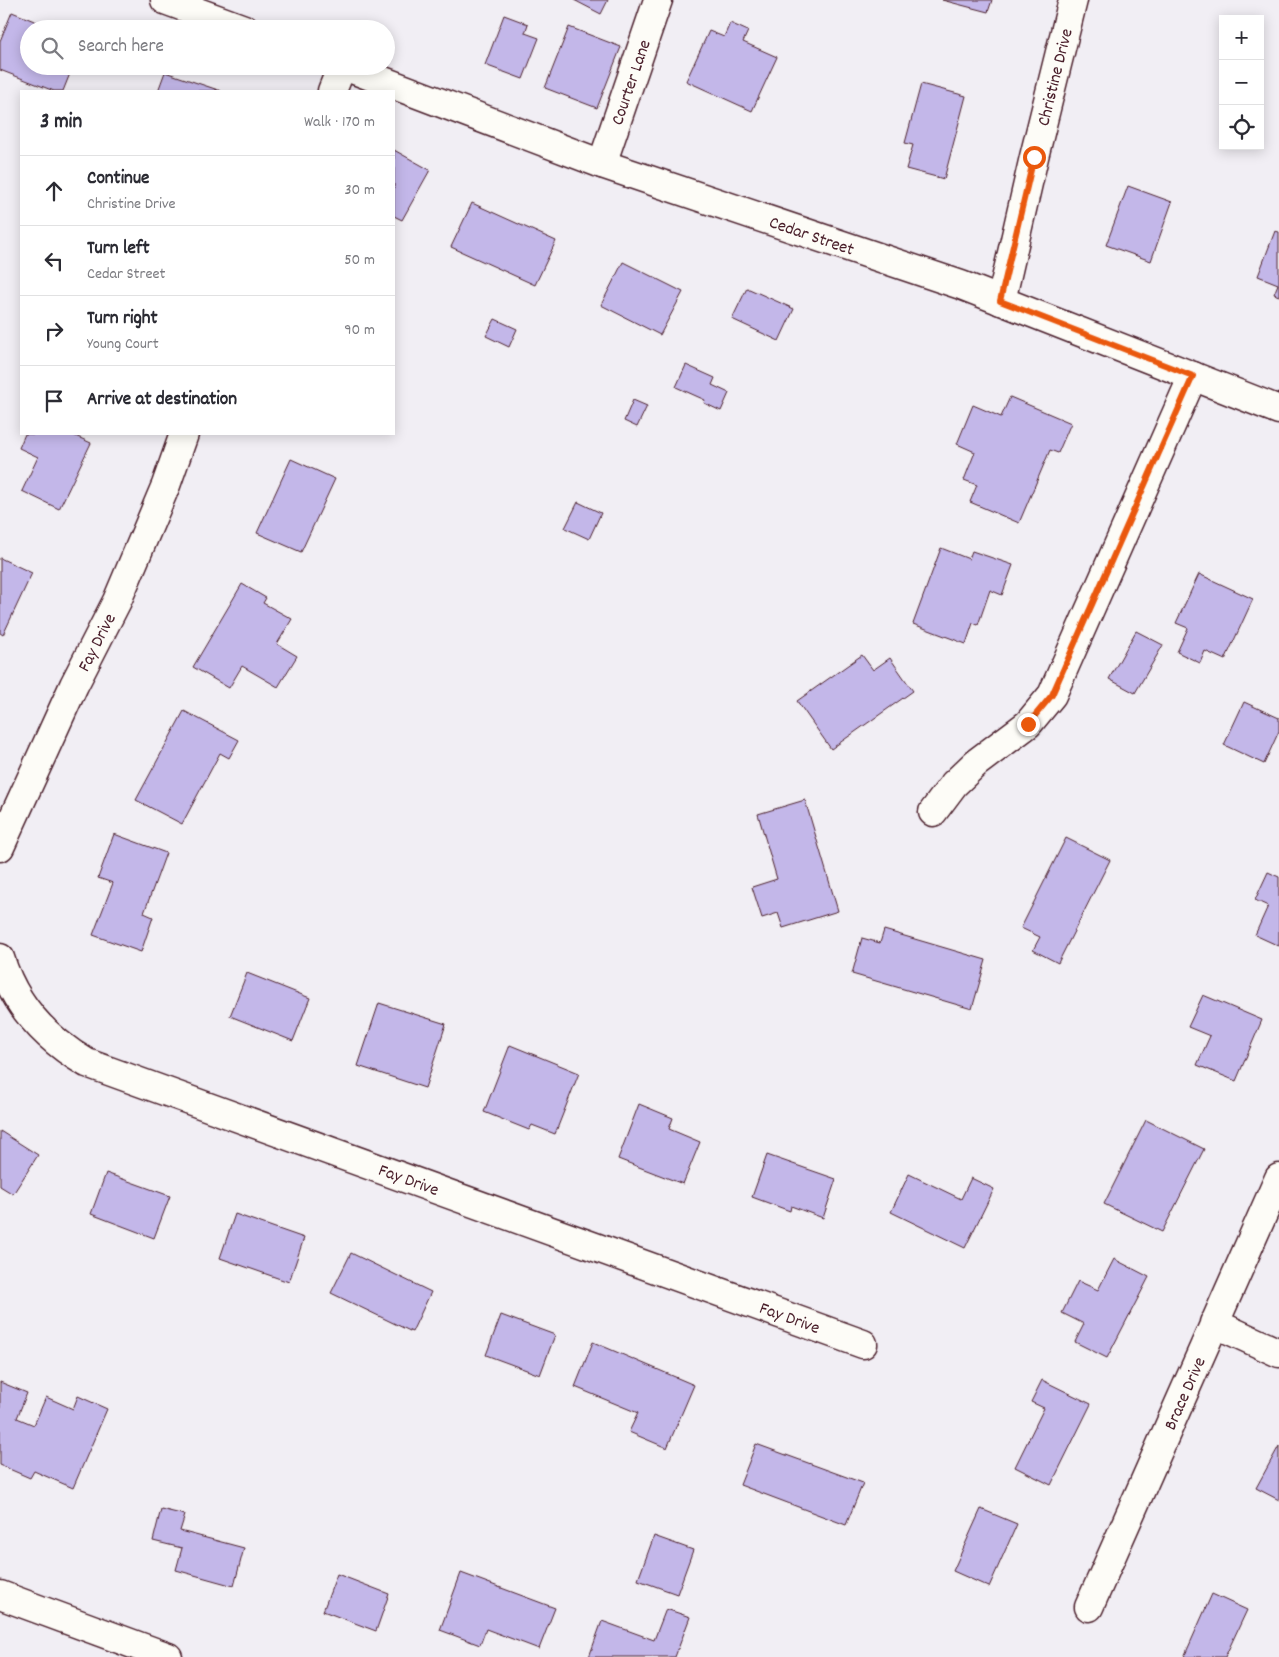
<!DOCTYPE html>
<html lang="en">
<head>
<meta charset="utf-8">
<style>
	:root { --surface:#fff; --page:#f7f7f7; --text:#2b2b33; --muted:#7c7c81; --line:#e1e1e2 }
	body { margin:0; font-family:Dekko,sans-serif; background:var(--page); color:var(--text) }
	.controls { position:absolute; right:15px; top:15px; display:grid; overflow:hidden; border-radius:0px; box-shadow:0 2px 12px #0003 }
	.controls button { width:45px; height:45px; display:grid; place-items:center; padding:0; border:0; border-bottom:1px solid var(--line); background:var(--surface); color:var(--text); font:25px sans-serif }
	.stop { position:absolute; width:15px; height:15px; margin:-11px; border:4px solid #ea580c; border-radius:50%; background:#fff }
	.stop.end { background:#ea580c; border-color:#fff; box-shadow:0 1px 5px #0008 }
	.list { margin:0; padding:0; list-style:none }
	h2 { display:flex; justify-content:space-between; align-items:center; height:65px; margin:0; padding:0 20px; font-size:21px }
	h2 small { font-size:16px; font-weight:400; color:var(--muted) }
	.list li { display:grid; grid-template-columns:32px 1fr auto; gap:15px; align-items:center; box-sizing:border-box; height:70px; padding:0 20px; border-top:1px solid var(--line) }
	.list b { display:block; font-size:19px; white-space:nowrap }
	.list p { margin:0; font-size:16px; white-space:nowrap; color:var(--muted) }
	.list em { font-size:16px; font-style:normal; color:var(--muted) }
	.icon { flex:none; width:28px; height:28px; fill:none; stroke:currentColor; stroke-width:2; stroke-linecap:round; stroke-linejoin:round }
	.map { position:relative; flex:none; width:1279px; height:1657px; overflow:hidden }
	.search { position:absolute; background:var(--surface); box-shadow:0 2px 12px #0003; left:20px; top:20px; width:375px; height:55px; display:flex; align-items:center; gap:12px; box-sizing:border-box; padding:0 18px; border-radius:28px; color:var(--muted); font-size:19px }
	.panel { position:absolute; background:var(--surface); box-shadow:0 2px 12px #0003; left:20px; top:90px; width:375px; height:345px; border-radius:0px }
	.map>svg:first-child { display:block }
	.building { fill:#c3b7e9; stroke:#4a1f2b }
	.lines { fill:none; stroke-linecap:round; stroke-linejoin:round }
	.minor-casing { stroke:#4a1f2b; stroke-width:31 }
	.tertiary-casing { stroke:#4a1f2b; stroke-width:31 }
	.minor { stroke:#fdfcf7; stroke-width:28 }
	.tertiary { stroke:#fdfcf7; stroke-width:28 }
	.route { stroke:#ea580c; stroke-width:6 }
	.labels { text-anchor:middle; stroke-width:4.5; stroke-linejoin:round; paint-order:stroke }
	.street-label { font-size:18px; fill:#4a1f2b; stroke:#fdfcf7 }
</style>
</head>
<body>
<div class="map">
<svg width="1279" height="1657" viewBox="0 0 1279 1657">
	<rect width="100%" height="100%" fill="#f1eef4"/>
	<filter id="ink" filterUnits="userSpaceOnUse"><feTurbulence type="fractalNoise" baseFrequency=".02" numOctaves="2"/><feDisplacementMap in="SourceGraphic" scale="10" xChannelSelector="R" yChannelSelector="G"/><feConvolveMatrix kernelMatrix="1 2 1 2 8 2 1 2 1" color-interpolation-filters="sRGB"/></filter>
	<g filter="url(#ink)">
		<path class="building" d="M 574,0 L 608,0 L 601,14 Z
			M 942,0 L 992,0 L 988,12 Z
			M 12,12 L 54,29 L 29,29 L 29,66 L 73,66 L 63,91 L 54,91 L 0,70 L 0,41 Z
			M 504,15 L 528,24 L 525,33 L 539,38 L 523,79 L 485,65 Z
			M 730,23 L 748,31 L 743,42 L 777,57 L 752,111 L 686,81 L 709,31 L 724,37 Z
			M 569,27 L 621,47 L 597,108 L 545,88 Z
			M 165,72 L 221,91 L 158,91 Z
			M 921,84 L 966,96 L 944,179 L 906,169 L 913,145 L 905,143 Z
			M 394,150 L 430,170 L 402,220 L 394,216 Z
			M 1128,186 L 1172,202 L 1151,261 L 1106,245 Z
			M 472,203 L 556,241 L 535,285 L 451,247 Z
			M 1275,231 L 1279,232 L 1279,296 L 1274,294 L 1278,284 L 1258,276 Z
			M 623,262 L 683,292 L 660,335 L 601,305 Z
			M 747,288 L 794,309 L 779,341 L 732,319 Z
			M 495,319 L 517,329 L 509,347 L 486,336 Z
			M 686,365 L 715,378 L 712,385 L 729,393 L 721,411 L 704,403 L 705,400 L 676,387 Z
			M 1010,397 L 1071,423 L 1058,453 L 1050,450 L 1019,523 L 970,502 L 977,485 L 964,480 L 975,452 L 957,444 L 973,405 L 1001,417 Z
			M 633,400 L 647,406 L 637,427 L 624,421 Z
			M 25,434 L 71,434 L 91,443 L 59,509 L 22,491 L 38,457 L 19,448 Z
			M 291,459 L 335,479 L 301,552 L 257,533 Z
			M 578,502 L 601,513 L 589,539 L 565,528 Z
			M 941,548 L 969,559 L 972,551 L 1013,565 L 1002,595 L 990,590 L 978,625 L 973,623 L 966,644 L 913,624 Z
			M 0,558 L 32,573 L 3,635 L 0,633 Z
			M 1199,574 L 1253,599 L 1225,660 L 1205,651 L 1200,663 L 1177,652 L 1188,628 L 1176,623 Z
			M 242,584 L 266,598 L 263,603 L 292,619 L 277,644 L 297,656 L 278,687 L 242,666 L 229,688 L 193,667 Z
			M 1136,631 L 1163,645 L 1135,693 L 1109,679 Z
			M 862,655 L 873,670 L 890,658 L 913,691 L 831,749 L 797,701 Z
			M 1244,702 L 1279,718 L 1279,731 L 1264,764 L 1224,745 Z
			M 184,711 L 239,740 L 229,758 L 220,753 L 182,824 L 136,800 Z
			M 805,800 L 838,911 L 783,928 L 778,913 L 762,918 L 752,887 L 777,879 L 758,814 Z
			M 114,834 L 166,853 L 144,913 L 153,917 L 141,952 L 93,935 L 113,883 L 98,878 Z
			M 1066,838 L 1110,860 L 1058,963 L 1033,950 L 1040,937 L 1021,928 Z
			M 1268,872 L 1279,877 L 1279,946 L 1255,935 L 1268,906 L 1255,900 Z
			M 884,930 L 986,960 L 972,1009 L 852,974 L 862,938 L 880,943 Z
			M 247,973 L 310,998 L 293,1041 L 230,1016 Z
			M 1203,995 L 1262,1020 L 1236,1081 L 1197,1065 L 1210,1036 L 1188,1027 Z
			M 379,1003 L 446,1024 L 425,1088 L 358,1066 Z
			M 510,1045 L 579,1073 L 555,1134 L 532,1125 L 529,1130 L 484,1112 Z
			M 639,1104 L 673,1118 L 669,1129 L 700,1142 L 683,1184 L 618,1159 Z
			M 1146,1120 L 1204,1149 L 1162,1232 L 1104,1204 Z
			M 0,1131 L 38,1155 L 13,1194 L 0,1186 Z
			M 767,1155 L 836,1179 L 823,1218 L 791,1206 L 790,1211 L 752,1197 Z
			M 106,1173 L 170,1196 L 154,1238 L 91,1214 Z
			M 909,1174 L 961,1199 L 971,1178 L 994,1189 L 965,1248 L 891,1212 Z
			M 235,1214 L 304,1238 L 289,1282 L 220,1258 Z
			M 351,1253 L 431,1292 L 412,1332 L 331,1293 Z
			M 1114,1259 L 1149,1277 L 1107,1358 L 1075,1342 L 1084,1324 L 1062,1313 L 1078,1281 L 1098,1290 Z
			M 501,1315 L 555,1335 L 540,1375 L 486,1355 Z
			M 593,1342 L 694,1385 L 667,1448 L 629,1432 L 638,1413 L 575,1387 Z
			M 1042,1380 L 1091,1404 L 1051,1485 L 1015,1467 L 1044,1408 L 1031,1402 Z
			M 0,1382 L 27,1393 L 17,1418 L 34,1425 L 46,1397 L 73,1409 L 78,1396 L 107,1409 L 73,1488 L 34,1471 L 30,1478 L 0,1465 Z
			M 756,1444 L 863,1483 L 846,1525 L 740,1485 Z
			M 1279,1446 L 1279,1500 L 1256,1488 Z
			M 161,1509 L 185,1515 L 180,1531 L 244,1548 L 234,1586 L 176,1570 L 182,1548 L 153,1541 Z
			M 981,1509 L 1017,1524 L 989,1587 L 953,1571 Z
			M 654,1536 L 693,1550 L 677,1594 L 638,1580 Z
			M 461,1573 L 555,1608 L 539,1649 L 486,1629 L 480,1645 L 440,1630 Z
			M 337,1574 L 389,1594 L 376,1631 L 323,1611 Z
			M 1212,1594 L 1247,1610 L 1225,1657 L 1184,1657 Z
			M 666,1609 L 690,1617 L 675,1657 L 589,1657 L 602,1621 L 654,1640 Z"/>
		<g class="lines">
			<defs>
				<path id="minor" d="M 332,91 L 342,66
					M 602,164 L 658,0
					M 1001,301 L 1034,157 L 1073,0
					M 933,812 L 954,784 L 976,763 L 1028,724 L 1052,695 L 1193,376
					M 0,847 L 74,685 L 117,601 L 166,485 L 184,434
					M 0,958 C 14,1004 46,1039 87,1063 L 863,1344
					M 1214,1323 L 1279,1353
					M 0,1595 L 168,1657
					M 1089,1607 L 1279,1178"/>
				<path id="tertiary" d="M 165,0 L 244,29
					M 344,66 L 602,164 L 961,285 L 1279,410"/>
			</defs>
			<use href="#minor" class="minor-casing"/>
			<use href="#tertiary" class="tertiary-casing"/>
			<use href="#minor" class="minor"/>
			<use href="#tertiary" class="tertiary"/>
		</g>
	</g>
	<g class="lines" filter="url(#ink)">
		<path class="route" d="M 1028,724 L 1052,695 L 1193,376 L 1000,301 L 1034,157"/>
	</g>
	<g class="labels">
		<g class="street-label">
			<text transform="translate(1054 77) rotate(-76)" y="6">Christine Drive</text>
			<text transform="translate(630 82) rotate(-71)" y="6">Courter Lane</text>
			<text transform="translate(812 235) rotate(19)" y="6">Cedar Street</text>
			<text transform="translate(96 642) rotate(-63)" y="6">Fay Drive</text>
			<text transform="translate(409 1179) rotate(20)" y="6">Fay Drive</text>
			<text transform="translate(790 1317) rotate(20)" y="6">Fay Drive</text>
			<text transform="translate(1184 1393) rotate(-66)" y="6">Brace Drive</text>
		</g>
	</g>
</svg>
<div class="controls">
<button>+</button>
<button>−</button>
<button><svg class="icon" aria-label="locate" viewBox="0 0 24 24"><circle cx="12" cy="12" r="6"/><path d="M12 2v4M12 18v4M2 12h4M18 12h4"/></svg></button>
</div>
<div class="stop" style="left:1034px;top:157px"></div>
<div class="stop end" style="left:1028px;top:724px"></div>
<div class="search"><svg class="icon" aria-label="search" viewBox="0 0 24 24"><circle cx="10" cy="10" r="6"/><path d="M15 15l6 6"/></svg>Search here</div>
<section class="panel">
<h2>3 min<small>Walk · 170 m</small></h2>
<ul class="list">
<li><svg class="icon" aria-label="ahead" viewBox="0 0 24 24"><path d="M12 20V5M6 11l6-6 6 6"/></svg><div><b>Continue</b><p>Christine Drive</p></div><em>30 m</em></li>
<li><svg class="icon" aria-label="left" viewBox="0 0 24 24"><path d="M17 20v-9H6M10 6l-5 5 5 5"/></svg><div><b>Turn left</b><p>Cedar Street</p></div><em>50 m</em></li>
<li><svg class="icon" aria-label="right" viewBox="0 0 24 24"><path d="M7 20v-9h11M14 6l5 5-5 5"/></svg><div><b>Turn right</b><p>Young Court</p></div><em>90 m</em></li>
<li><svg class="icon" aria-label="arrive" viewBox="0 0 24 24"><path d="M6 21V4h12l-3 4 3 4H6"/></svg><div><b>Arrive at destination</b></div></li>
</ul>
</section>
</div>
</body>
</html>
